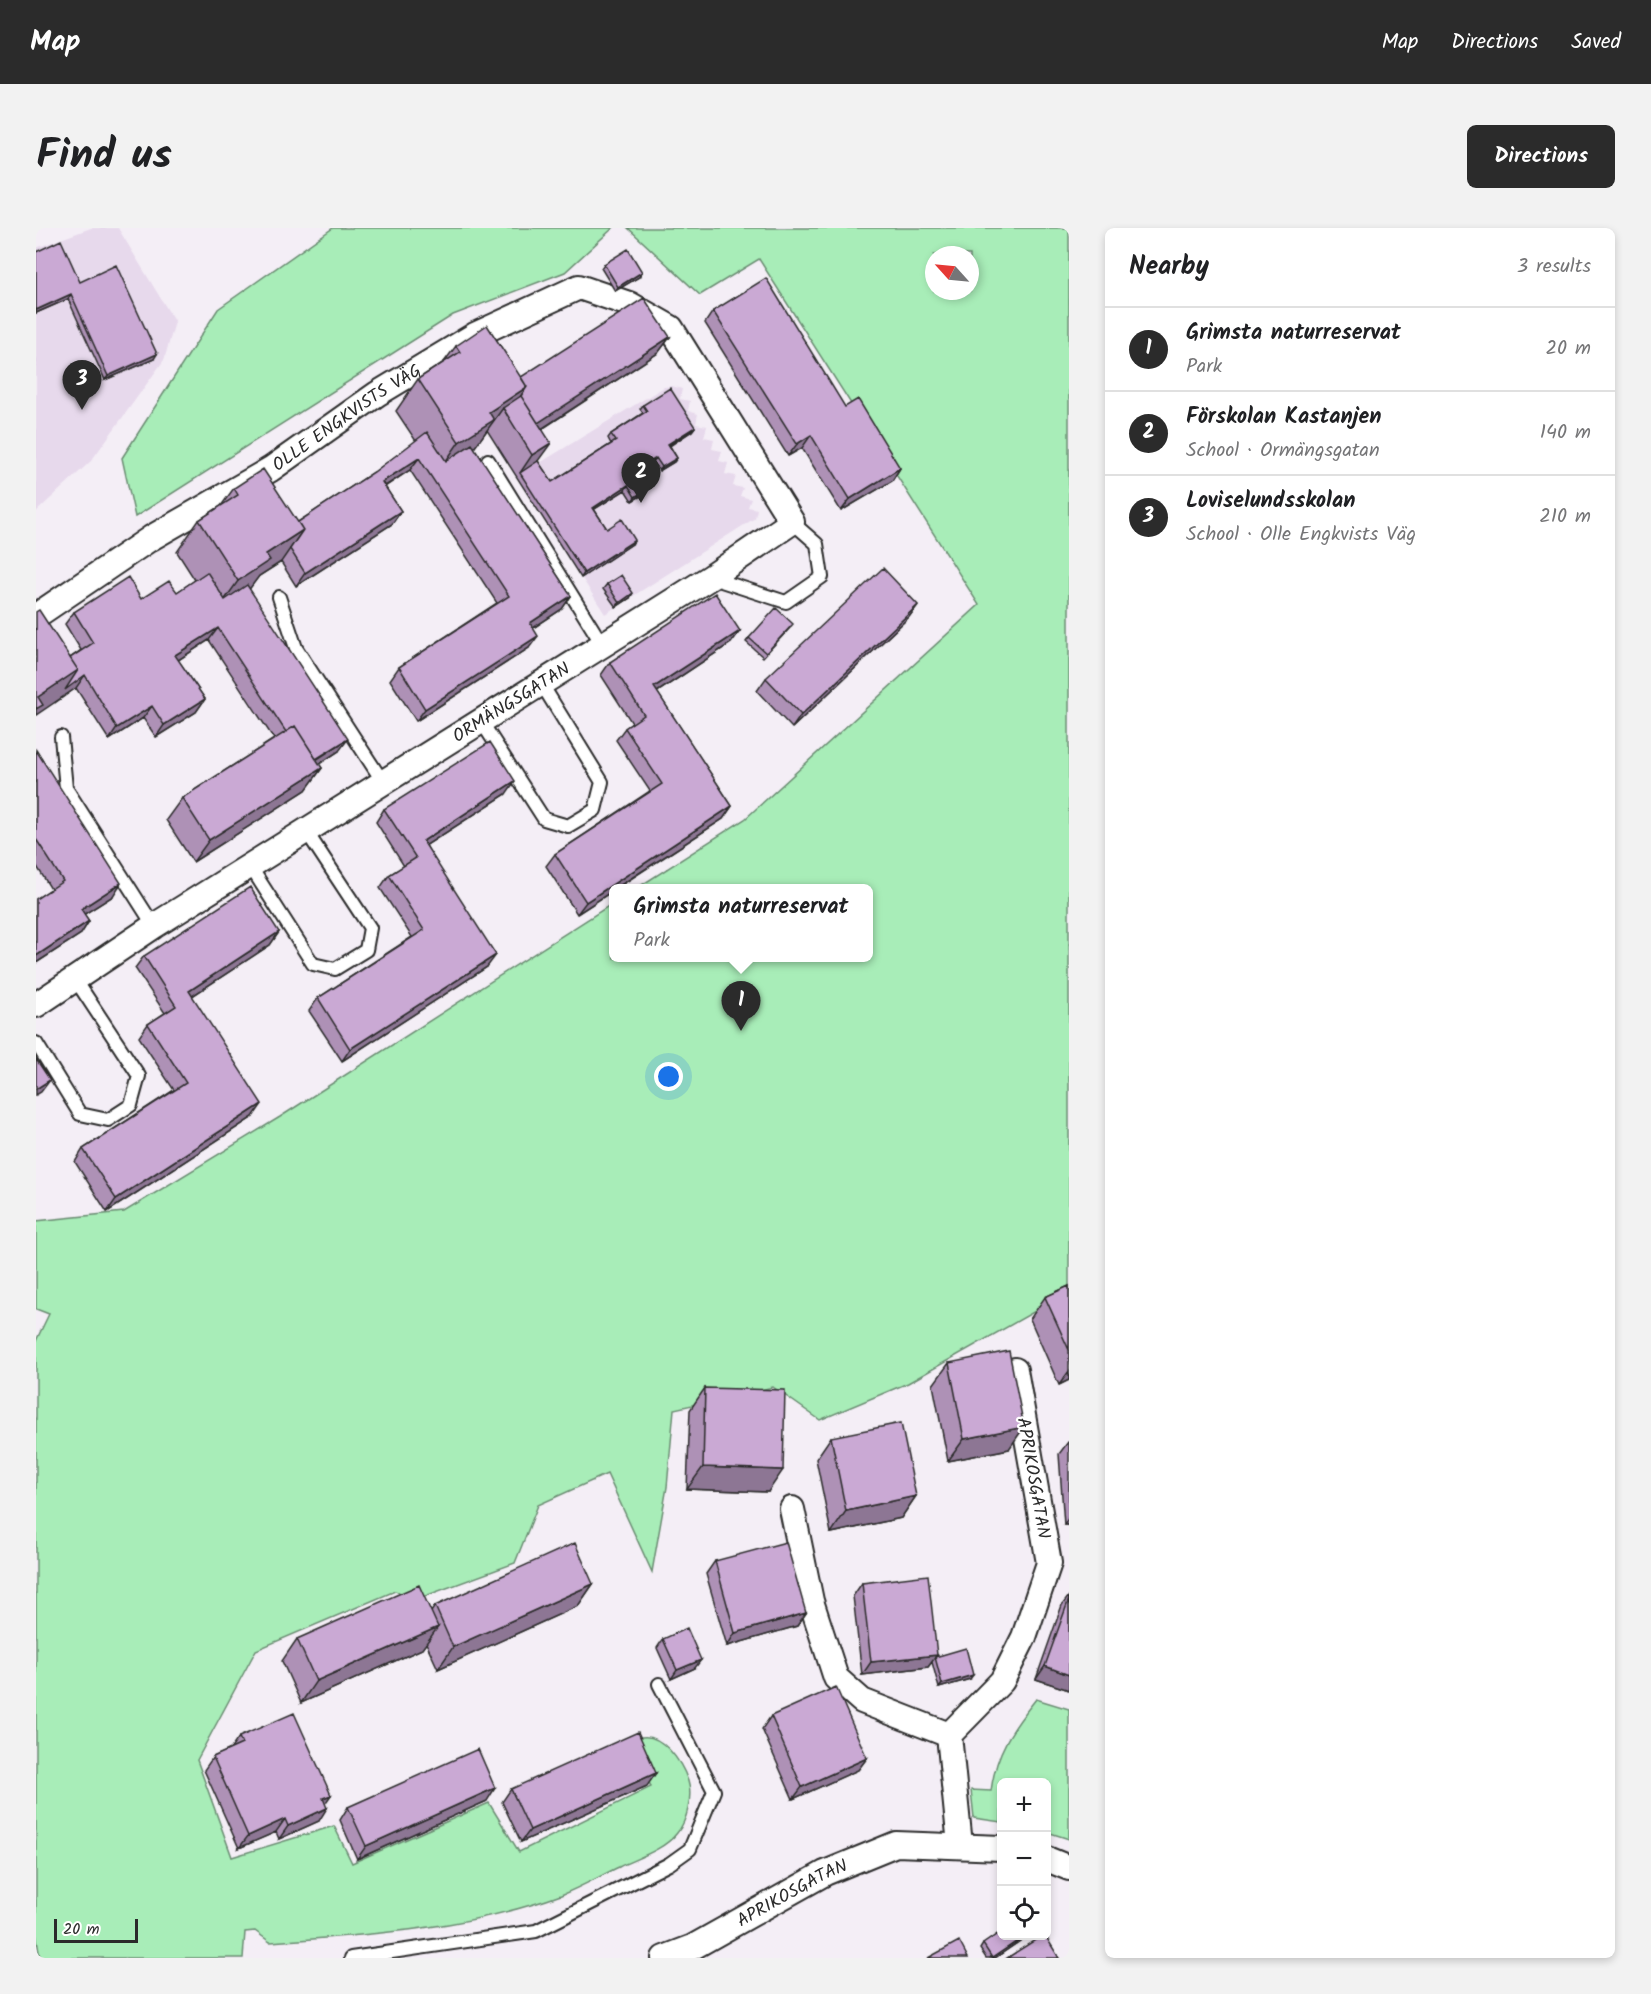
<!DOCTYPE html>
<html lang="en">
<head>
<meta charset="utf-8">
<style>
	:root { --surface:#fff; --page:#f2f2f2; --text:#202124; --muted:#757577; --line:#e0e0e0; --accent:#2b2b2b }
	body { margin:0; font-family:Kalam,sans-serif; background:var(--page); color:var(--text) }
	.controls { position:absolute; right:18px; bottom:18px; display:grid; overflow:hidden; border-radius:9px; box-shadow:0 3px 9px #0003 }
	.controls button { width:54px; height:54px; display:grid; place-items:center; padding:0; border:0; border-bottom:2px solid var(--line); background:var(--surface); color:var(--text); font:30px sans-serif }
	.compass { position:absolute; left:889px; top:18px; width:54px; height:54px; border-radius:50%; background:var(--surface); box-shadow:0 3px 9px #0003; rotate:297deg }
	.scale { position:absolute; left:18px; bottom:15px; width:84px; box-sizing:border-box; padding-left:6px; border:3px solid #2b2b2b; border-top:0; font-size:16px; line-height:21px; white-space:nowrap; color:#2b2b2b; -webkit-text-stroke:4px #fff; paint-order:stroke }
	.you { position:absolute; left:633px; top:849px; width:21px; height:21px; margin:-15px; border:4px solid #fff; border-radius:50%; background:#1a73e8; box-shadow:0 0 0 9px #1a73e833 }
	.badge { display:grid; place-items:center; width:39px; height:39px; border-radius:50%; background:var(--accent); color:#fff; font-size:20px; font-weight:700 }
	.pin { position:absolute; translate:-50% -50px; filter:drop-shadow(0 2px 3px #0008) }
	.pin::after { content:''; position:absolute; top:32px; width:21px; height:18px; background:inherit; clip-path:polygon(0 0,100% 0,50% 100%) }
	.popup { position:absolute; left:573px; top:656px; width:264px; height:78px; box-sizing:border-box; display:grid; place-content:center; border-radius:9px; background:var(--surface); filter:drop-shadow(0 2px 4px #0005); font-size:20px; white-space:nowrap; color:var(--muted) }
	.popup b { font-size:22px; color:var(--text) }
	.popup::after { content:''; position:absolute; left:50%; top:100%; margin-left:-12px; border:12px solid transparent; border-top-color:var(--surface) }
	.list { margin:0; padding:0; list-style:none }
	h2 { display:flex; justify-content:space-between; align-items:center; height:78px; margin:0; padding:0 24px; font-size:26px }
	h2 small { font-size:20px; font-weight:400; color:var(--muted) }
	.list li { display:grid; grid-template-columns:39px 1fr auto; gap:18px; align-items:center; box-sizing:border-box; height:84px; padding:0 24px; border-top:2px solid var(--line) }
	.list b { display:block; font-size:22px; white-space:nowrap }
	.list p { margin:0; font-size:20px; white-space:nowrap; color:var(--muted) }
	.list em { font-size:20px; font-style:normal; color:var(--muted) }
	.icon { flex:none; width:33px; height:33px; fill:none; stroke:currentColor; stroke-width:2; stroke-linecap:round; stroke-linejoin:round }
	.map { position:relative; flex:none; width:1033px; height:1730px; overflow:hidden; border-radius:9px }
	header { display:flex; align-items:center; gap:36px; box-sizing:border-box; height:84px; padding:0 30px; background:var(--accent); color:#fff }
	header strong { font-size:28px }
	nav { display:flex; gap:33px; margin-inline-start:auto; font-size:21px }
	.intro { display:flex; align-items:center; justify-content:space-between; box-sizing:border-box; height:144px; padding:0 36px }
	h1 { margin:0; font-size:42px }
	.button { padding:15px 27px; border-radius:9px; background:var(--accent); color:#fff; font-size:21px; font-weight:700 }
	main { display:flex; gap:36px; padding:0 36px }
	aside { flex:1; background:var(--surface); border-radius:9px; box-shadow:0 3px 9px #0003 }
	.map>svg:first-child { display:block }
	.built { fill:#e7d9ec }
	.green { fill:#a8edb8; stroke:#6a8c72; stroke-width:1.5; fill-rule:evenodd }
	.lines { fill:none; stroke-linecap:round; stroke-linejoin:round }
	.lane-casing { stroke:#2b2b2b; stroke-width:16 }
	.street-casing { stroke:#2b2b2b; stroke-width:28 }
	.lane { stroke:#fff; stroke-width:12 }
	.street { stroke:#fff; stroke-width:24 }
	.wall { fill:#ae91b6; stroke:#2b2b2b; stroke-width:1.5 }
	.shaded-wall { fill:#8d7694; stroke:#2b2b2b; stroke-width:1.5 }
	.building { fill:#caa9d4; stroke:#2b2b2b; stroke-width:1.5 }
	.labels { text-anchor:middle; stroke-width:4.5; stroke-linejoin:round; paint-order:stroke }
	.street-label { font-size:18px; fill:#2b2b2b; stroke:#fff }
</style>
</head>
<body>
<header>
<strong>Map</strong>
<nav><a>Map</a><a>Directions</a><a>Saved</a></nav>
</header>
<div class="intro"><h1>Find us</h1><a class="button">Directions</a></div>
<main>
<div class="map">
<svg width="1033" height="1730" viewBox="0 0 1033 1730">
	<rect width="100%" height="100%" fill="#f4eef6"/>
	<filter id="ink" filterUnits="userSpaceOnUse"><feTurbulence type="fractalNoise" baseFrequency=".0167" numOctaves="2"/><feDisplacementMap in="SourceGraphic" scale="12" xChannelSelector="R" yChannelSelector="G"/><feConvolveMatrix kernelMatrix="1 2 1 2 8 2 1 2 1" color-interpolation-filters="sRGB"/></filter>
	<g filter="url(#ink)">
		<path class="built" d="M 55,0 L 82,0 L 139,94 L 128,132 L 55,233 L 0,284 L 0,20 Z
			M 636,158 L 646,161 L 644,171 L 654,173 L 652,183 L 662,186 L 660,196 L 671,198 L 668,209 L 678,211 L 676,221 L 686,223 L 683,233 L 692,235 L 689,246 L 700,248 L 697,258 L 707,260 L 704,268 L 715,271 L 712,279 L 721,281 L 719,290 L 569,386 L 481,249 L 628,159 Z"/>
		<path class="green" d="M 297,0 L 577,0 L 529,44 L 417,87 L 99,289 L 86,230 L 182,81 Z
			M 592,0 L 1033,0 L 1033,1064 L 872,1155 L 784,1192 L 737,1159 L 638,1181 L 631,1259 L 616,1344 L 571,1246 L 502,1277 L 479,1335 L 381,1371 L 359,1363 L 220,1422 L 161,1532 L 196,1629 L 298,1598 L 316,1635 L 453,1575 L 483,1624 L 615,1559 L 602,1528 L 602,1510 C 625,1502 646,1535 652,1553 C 657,1568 651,1593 641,1605 C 628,1622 601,1630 583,1639 C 564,1648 545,1659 525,1667 C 432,1701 333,1707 234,1714 L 219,1703 L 209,1704 L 207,1730 L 4,1730 L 0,1705 L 0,1113 L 13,1086 L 0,1081 L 0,993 L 88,984 L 244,889 L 577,675 L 578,730 L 832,730 L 832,660 L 601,660 L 709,591 L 943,377 L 723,31 L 664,67 ZM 898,27 L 934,27 L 934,63 L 898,63 Z
			M 1000,1471 L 1033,1481 L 1033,1611 L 1011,1604 L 1011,1554 L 966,1554 L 965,1594 L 938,1590 L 935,1562 L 955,1563 C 960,1524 976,1501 1000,1471 Z"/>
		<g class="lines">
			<defs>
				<path id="lane" d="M 452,232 L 566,416
					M 676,350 L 750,374 L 786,349 L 781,316 L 756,294
					M 243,369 L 260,420 L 347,554
					M 445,493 L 508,591 L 532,598 L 559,582 L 566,554 L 505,455
					M 25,509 L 30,560 L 118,698
					M 214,638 L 277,736 L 299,741 L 330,722 L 334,700 L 270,603
					M 0,815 L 44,886 L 72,892 L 95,877 L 103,848 L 39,751
					M 315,1730 L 500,1703 L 633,1636 L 654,1621 L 678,1563 L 623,1456"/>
				<g id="street">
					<path id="s1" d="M 0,388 L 115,310 L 235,241 L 341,166 L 439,107 L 543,59 L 593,76 L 635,100 L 756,294 L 675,349 L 118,698 L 0,777"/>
					<path d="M 756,1281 L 775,1373 L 800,1450 L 826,1473 L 913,1507"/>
					<path d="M 924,1617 L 913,1507 L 966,1453 L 988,1409 L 1013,1335 L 979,1142"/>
					<path d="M 1011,1631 L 1033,1640"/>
					<path id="s2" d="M 628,1730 L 657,1719 L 789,1645 L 860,1616 L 966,1620"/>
				</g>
			</defs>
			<use href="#lane" class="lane-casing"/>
			<use href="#street" class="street-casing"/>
			<use href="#lane" class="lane"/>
			<use href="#street" class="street"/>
		</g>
		<path class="wall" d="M 0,24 L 44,54 L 118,131 L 69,152 L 32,71 L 0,85 Z
			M 568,36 L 603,49 L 579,63 L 565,40 Z
			M 677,83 L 809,179 L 864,240 L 856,253 L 805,283 L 766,220 L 752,228 L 669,95 Z
			M 634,109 L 622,125 L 506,201 L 502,233 L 516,254 L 575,216 L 572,210 L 575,206 L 607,185 L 604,181 L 607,177 L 659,199 L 656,203 L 634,218 L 641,230 L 638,234 L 623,243 L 617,234 L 602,244 L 610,265 L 596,273 L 589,262 L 558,281 L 571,301 L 596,316 L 545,350 L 451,202 L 438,220 L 535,368 L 526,381 L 497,400 L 493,420 L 380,493 L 354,452 L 363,439 L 461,375 L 374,242 L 349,259 L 365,283 L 356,296 L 260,358 L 245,334 L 223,348 L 213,361 L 303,523 L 283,536 L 286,540 L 270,562 L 157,634 L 130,592 L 146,570 L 238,511 L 173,412 L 142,432 L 169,471 L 160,484 L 120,509 L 107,490 L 73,512 L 40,460 L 20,474 L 34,430 L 45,422 L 29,396 L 38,384 L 141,364 L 159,352 L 141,324 L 163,292 L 185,278 L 198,260 L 262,294 L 338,244 L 380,213 L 360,183 L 382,151 L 408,134 L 420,118 L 485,149 Z
			M 571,356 L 594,370 L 580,379 L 567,361 Z
			M 882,377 L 873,389 L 756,500 L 721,463 L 730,450 Z
			M 754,400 L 727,429 L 710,414 L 713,410 Z
			M 704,403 L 695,415 L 621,464 L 696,578 L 687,591 L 541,686 L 510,638 L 519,626 L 614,563 L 580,512 L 589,500 L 596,495 L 565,447 L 574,434 Z
			M 0,522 L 77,668 L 48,686 L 53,693 L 45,706 L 0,735 L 0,671 L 15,661 L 0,637 Z
			M 470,566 L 390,617 L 451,739 L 306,833 L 273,783 L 282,770 L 376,709 L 344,660 L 353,647 L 368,638 L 340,594 L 348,581 Z
			M 243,704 L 234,717 L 156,768 L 217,889 L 71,984 L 39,934 L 47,921 L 138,862 L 103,809 L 112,796 L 129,785 L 99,740 L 108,728 Z
			M 1033,1058 L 1033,1152 L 1023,1157 L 994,1091 L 1009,1069 Z
			M 913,1135 L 973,1221 L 912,1233 L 897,1157 Z
			M 669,1160 L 732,1264 L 651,1261 L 654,1182 Z
			M 795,1209 L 880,1268 L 865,1290 L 795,1305 L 780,1231 Z
			M 1032,1214 L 1033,1214 L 1033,1297 L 1028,1297 L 1023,1226 Z
			M 679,1333 L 770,1385 L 761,1398 L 691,1418 L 670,1346 Z
			M 826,1355 L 901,1427 L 900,1429 L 934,1451 L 903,1460 L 896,1434 L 892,1439 L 826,1447 L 817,1368 Z
			M 557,1356 L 542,1378 L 402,1441 L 390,1415 L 386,1421 L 265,1475 L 246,1433 L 261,1411 L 395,1384 L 399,1378 Z
			M 1033,1368 L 1033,1462 L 1000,1451 L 1026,1377 Z
			M 627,1411 L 659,1440 L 635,1451 L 621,1420 Z
			M 735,1488 L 831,1530 L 822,1542 L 757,1571 L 726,1501 Z
			M 203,1509 L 289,1575 L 283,1593 L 243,1611 L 240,1604 L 203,1620 L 168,1542 L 177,1529 L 194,1522 Z
			M 611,1558 L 485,1614 L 466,1574 L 475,1561 Z
			M 451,1573 L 321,1631 L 304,1592 L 312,1579 Z
			M 984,1713 L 959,1730 L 950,1730 L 944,1721 L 947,1716 Z"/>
		<path class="shaded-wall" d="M 606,44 L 603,49 L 579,63 L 582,59 Z
			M 35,66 L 32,71 L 0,85 L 0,82 Z
			M 634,109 L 622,125 L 487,213 L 496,198 Z
			M 121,126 L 118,131 L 69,152 L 72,148 Z
			M 491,159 L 471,187 L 467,180 L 436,223 L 401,246 L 423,214 L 453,184 Z
			M 659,199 L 656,203 L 629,220 L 632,216 Z
			M 775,207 L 766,220 L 752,228 L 761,216 Z
			M 515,215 L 499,237 L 484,245 L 496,227 Z
			M 383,230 L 374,242 L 337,266 L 346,254 Z
			M 620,230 L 617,234 L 598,246 L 601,242 Z
			M 641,230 L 638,234 L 623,243 L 626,239 Z
			M 864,240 L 856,253 L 805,283 L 814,271 Z
			M 592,257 L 589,262 L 554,284 L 557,280 Z
			M 613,260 L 610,265 L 596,273 L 599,269 Z
			M 365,283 L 356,296 L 260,358 L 269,345 Z
			M 267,302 L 245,334 L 223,348 L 212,363 L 180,384 L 202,353 L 230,326 Z
			M 599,312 L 596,316 L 545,350 L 548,345 Z
			M 597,365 L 594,370 L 580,379 L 583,375 Z
			M 535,368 L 526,381 L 485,408 L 494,395 Z
			M 882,377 L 873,389 L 756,500 L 765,487 Z
			M 182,400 L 173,412 L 130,440 L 139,427 Z
			M 704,403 L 695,415 L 609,472 L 618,459 Z
			M 502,408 L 493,420 L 380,493 L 389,481 Z
			M 42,442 L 49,447 L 40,460 L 0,487 L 0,472 L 2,469 Z
			M 169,471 L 160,484 L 120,509 L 128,497 Z
			M 116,478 L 107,490 L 73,512 L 81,500 Z
			M 312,511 L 303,523 L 263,549 L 272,537 Z
			M 286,540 L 270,562 L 157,634 L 173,612 Z
			M 479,553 L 470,566 L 378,625 L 387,613 Z
			M 696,578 L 687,591 L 580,660 L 578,660 L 578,662 L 541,686 L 550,674 Z
			M 85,655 L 77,668 L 36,694 L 45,681 Z
			M 53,693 L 45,706 L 0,735 L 0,728 Z
			M 243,704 L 234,717 L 144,776 L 153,763 Z
			M 460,727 L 451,739 L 306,833 L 314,821 Z
			M 14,852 L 5,864 L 0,867 L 0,861 Z
			M 226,876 L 217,889 L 71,984 L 80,971 Z
			M 1033,1143 L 1033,1152 L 1023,1157 Z
			M 988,1199 L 973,1221 L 912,1233 L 928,1211 Z
			M 667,1239 L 747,1242 L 732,1264 L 651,1261 Z
			M 880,1268 L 865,1290 L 795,1305 L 810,1283 Z
			M 1033,1289 L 1033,1297 L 1028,1297 Z
			M 557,1356 L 542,1378 L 402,1441 L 417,1419 Z
			M 770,1385 L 761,1398 L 691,1418 L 699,1405 Z
			M 402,1399 L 386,1421 L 265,1475 L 280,1453 Z
			M 901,1427 L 892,1439 L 826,1447 L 835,1434 Z
			M 665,1432 L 659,1440 L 635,1451 L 641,1442 Z
			M 1009,1438 L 1033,1447 L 1033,1462 L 1000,1451 Z
			M 937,1447 L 934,1451 L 903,1460 L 906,1456 Z
			M 831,1530 L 822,1542 L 757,1571 L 766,1559 Z
			M 620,1545 L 611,1558 L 485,1614 L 494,1602 Z
			M 459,1560 L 451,1573 L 321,1631 L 330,1618 Z
			M 295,1567 L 286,1580 L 287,1570 Z
			M 291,1580 L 283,1593 L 243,1611 L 252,1598 Z
			M 249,1591 L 240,1604 L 203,1620 L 212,1608 Z
			M 987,1709 L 984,1713 L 959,1730 L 955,1730 Z"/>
		<path class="building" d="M 25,12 L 44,54 L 80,37 L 121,126 L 72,148 L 35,66 L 0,82 L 0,24 Z
			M 592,21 L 606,44 L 582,59 L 568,36 Z
			M 730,50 L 809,179 L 822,171 L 864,240 L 814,271 L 775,207 L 761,216 L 677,83 Z
			M 608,70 L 634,109 L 502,195 L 485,168 L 491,159 L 485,149 Z
			M 451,97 L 491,159 L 453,184 L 458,192 L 423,214 L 382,151 L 424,124 L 420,118 Z
			M 634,160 L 659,199 L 632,216 L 641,230 L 626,239 L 620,230 L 601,242 L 613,260 L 599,269 L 592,257 L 557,280 L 571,301 L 586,291 L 599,312 L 548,345 L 484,245 L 502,233 L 516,254 L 580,213 L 575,206 L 611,183 L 607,177 Z
			M 485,168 L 515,215 L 496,227 L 467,180 Z
			M 391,204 L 410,233 L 436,216 L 535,368 L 494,395 L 502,408 L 389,481 L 363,439 L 473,368 L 383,230 L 346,254 L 365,283 L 269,345 L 254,321 L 267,302 L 262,294 L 338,244 Z
			M 227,241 L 267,302 L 230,326 L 234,332 L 202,353 L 163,292 L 202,267 L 198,260 Z
			M 847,340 L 882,377 L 765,487 L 730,450 Z
			M 171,344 L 189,372 L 211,357 L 312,511 L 280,531 L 259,498 L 250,504 L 182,400 L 139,427 L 169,471 L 128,497 L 116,478 L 81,500 L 49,447 L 29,462 L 42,442 L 34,430 L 57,415 L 38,384 L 92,349 L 105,371 L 133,353 L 141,364 Z
			M 585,347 L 597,365 L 583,375 L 571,356 Z
			M 679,365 L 704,403 L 618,459 L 696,578 L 550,674 L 519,626 L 626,556 L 589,500 L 608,487 L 574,434 Z
			M 740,380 L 757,396 L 730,425 L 713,410 Z
			M 3,382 L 42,442 L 2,469 L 7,477 L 0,481 L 0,384 Z
			M 259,498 L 286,540 L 173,612 L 146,570 Z
			M 454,514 L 479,553 L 387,613 L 460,727 L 314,821 L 282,770 L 388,702 L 353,647 L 380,630 L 348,581 Z
			M 0,522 L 85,655 L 45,681 L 53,693 L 0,728 L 0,671 L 27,653 L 0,611 Z
			M 214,659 L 243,704 L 153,763 L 226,876 L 80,971 L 47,921 L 150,855 L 112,796 L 140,778 L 108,728 Z
			M 0,831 L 14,852 L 0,861 Z
			M 1033,1058 L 1033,1122 L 1009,1069 Z
			M 973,1123 L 988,1199 L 928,1211 L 913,1135 Z
			M 669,1160 L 749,1162 L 747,1242 L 667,1239 Z
			M 865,1195 L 880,1268 L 810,1283 L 795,1209 Z
			M 750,1314 L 770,1385 L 699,1405 L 679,1333 Z
			M 539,1315 L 557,1356 L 417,1419 L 399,1378 Z
			M 892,1347 L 901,1427 L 835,1434 L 826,1355 Z
			M 383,1357 L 402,1399 L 280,1453 L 261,1411 Z
			M 1033,1371 L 1033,1447 L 1009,1438 Z
			M 651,1400 L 665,1432 L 641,1442 L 627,1411 Z
			M 930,1420 L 937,1447 L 906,1456 L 899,1429 Z
			M 800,1459 L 831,1530 L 766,1559 L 735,1488 Z
			M 258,1485 L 295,1567 L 287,1570 L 291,1580 L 252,1598 L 249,1591 L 212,1608 L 177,1529 L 206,1516 L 203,1509 Z
			M 602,1504 L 620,1545 L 494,1602 L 475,1561 Z
			M 442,1521 L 459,1560 L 330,1618 L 312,1579 Z
			M 966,1703 L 966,1707 L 986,1707 L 987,1709 L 956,1730 L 947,1716 Z
			M 1007,1707 L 1009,1707 L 1023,1730 L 971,1730 Z
			M 923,1713 L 932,1730 L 892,1730 Z"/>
	</g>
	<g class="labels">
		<g class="street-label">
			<text dy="6" stroke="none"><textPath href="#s1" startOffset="369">OLLE ENGKVISTS VÄG</textPath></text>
			<text transform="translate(475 474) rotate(-32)" y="6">ORMÄNGSGATAN</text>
			<text transform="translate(998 1250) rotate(80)" y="6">APRIKOSGATAN</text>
			<text dy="6" stroke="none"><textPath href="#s2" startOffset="144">APRIKOSGATAN</textPath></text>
		</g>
	</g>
</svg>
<div class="controls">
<button>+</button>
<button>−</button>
<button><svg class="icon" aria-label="locate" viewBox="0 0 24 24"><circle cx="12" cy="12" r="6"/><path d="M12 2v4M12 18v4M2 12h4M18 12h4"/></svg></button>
</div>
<svg class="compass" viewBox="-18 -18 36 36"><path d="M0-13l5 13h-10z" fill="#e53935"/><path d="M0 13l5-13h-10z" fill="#757577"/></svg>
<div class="scale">20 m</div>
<div class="you"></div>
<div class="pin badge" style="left:705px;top:803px">1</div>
<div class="popup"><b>Grimsta naturreservat</b>Park</div>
<div class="pin badge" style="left:605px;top:275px">2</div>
<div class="pin badge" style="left:46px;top:182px">3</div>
</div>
<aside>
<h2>Nearby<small>3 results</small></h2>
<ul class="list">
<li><span class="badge">1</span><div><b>Grimsta naturreservat</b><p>Park</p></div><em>20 m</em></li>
<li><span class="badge">2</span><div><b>Förskolan Kastanjen</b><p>School · Ormängsgatan</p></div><em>140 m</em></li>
<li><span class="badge">3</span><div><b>Loviselundsskolan</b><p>School · Olle Engkvists Väg</p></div><em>210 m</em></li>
</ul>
</aside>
</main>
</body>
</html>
